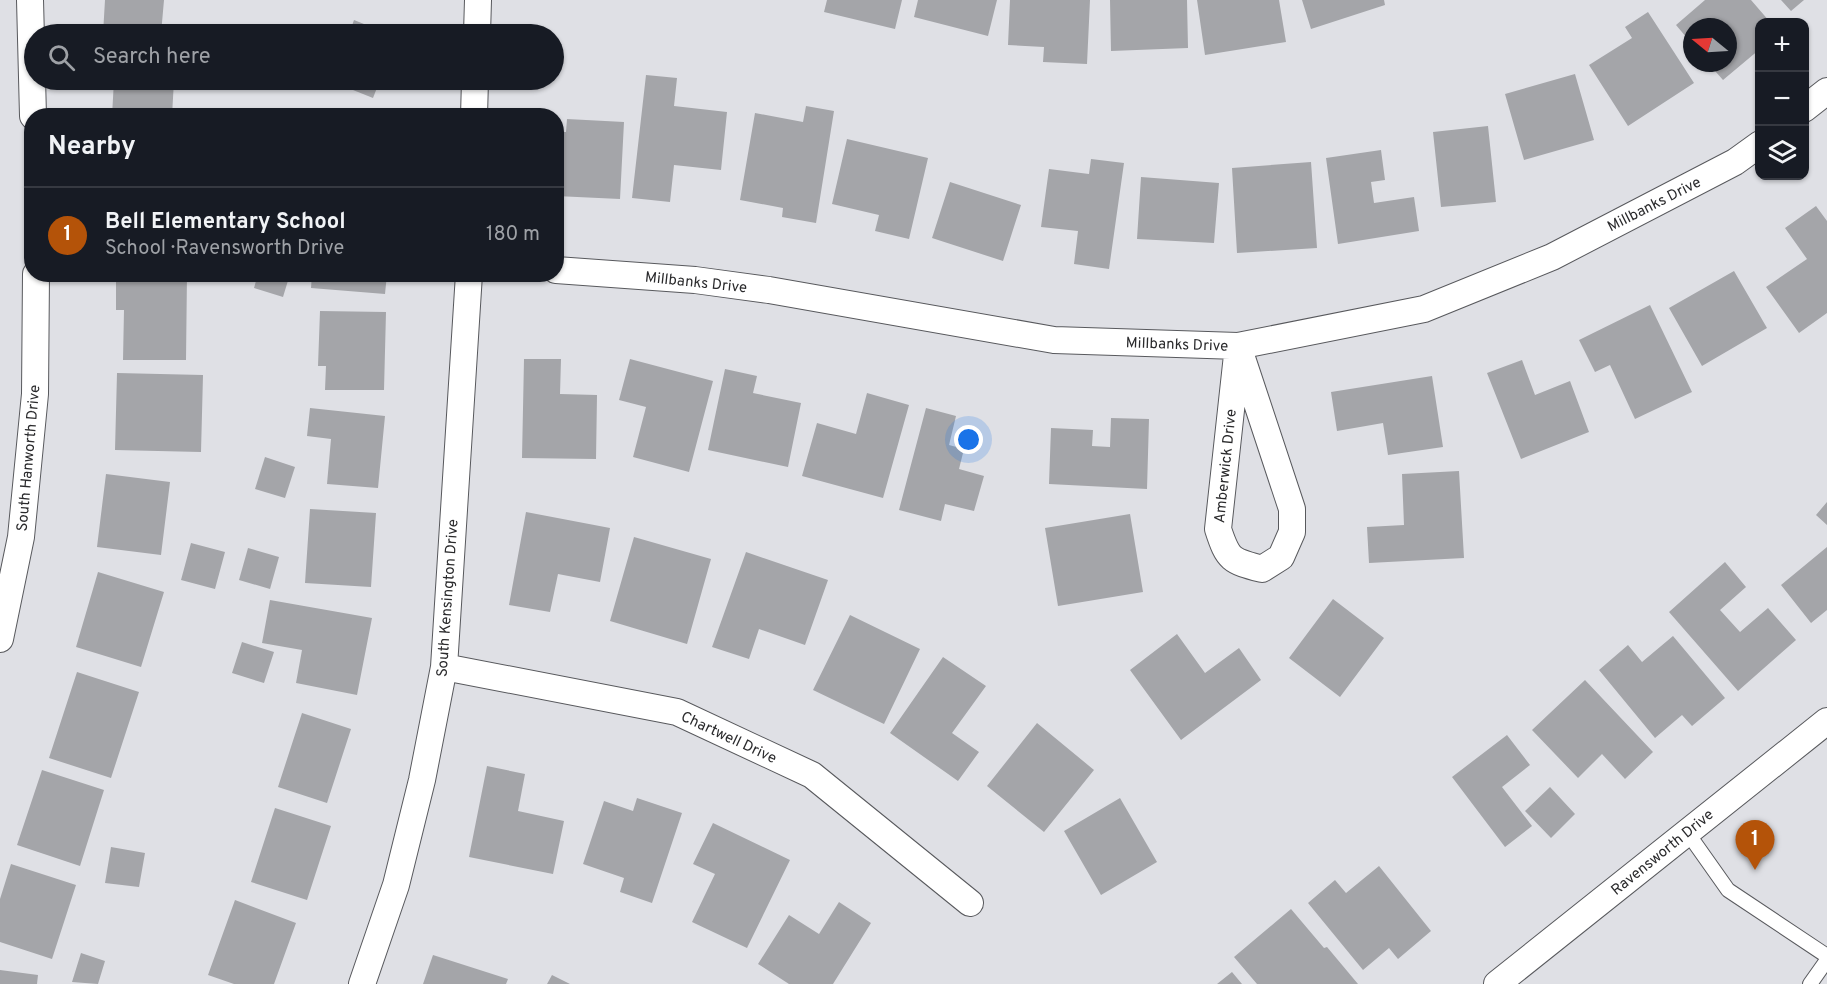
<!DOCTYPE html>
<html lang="en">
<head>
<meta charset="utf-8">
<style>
	:root { --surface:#171b24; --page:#242831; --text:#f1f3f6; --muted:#9ea1a6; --line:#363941; --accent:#b45309 }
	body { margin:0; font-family:Overpass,sans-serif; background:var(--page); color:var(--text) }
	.controls { position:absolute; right:18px; top:18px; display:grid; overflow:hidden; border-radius:12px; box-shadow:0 2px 4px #0004 }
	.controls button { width:54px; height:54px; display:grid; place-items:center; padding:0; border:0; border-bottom:2px solid var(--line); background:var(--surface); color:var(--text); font:30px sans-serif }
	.compass { position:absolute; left:1683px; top:18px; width:54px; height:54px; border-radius:50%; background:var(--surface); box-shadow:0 2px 4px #0004; rotate:288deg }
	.you { position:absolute; left:969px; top:440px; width:21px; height:21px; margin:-15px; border:4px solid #fff; border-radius:50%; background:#1a73e8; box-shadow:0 0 0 9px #1a73e833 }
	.badge { display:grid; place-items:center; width:39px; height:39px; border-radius:50%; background:var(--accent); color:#fff; font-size:20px; font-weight:700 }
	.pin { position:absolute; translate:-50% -50px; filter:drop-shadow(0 2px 3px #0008) }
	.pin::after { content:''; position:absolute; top:32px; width:21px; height:18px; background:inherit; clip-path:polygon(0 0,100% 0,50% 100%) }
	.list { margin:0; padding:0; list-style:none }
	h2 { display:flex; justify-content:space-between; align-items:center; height:78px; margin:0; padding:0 24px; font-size:26px }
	h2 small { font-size:20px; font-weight:400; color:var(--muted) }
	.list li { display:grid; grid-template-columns:39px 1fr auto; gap:18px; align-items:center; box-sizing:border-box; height:96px; padding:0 24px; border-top:2px solid var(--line) }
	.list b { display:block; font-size:22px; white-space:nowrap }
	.list p { margin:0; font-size:20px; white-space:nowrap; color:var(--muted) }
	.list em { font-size:20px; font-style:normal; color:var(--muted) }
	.icon { flex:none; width:33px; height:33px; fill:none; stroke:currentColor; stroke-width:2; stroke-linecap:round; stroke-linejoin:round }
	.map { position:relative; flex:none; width:1827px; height:984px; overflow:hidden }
	.search { position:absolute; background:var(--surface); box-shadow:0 2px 4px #0004; left:24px; top:24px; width:540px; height:66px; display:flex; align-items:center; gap:15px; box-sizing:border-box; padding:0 21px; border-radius:33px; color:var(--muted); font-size:22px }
	.panel { position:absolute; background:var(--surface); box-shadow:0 2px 4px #0004; left:24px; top:108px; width:540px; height:174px; border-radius:24px }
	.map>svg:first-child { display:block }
	.building { fill:#a4a5a9 }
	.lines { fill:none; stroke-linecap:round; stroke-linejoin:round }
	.lane-casing { stroke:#58595d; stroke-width:16 }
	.street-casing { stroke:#58595d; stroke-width:28 }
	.lane { stroke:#fff; stroke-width:14 }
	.street { stroke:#fff; stroke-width:26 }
	.labels { text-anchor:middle; stroke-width:4.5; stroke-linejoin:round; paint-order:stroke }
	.street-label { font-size:15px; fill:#2a2a2c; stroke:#fff }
</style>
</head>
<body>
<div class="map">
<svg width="1827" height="984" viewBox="0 0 1827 984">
	<rect width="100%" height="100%" fill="#dfe0e5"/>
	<path class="building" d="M 105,0 L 164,0 L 161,34 L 103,34 Z
		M 827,0 L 902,0 L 895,29 L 824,12 Z
		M 918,0 L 997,0 L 988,36 L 914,17 Z
		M 1010,0 L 1090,0 L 1087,64 L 1043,62 L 1044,47 L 1008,45 Z
		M 1110,0 L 1187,0 L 1188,48 L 1111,51 Z
		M 1197,0 L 1279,0 L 1286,42 L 1205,55 Z
		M 1302,0 L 1384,0 L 1385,5 L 1311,29 Z
		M 1705,0 L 1751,0 L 1770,22 L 1760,22 L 1760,49 L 1723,80 L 1708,63 L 1728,63 L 1728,27 L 1692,27 L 1692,44 L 1676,25 Z
		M 1781,0 L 1804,0 L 1791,11 Z
		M 1648,12 L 1694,83 L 1628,126 L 1589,65 L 1632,38 L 1625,27 Z
		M 354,20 L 389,34 L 349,34 Z
		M 1575,74 L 1594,140 L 1524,160 L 1505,94 Z
		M 646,75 L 677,78 L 674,106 L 727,112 L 721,170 L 674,165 L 670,202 L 632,198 Z
		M 114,80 L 174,80 L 172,116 L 112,116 Z
		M 328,80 L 380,80 L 373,98 Z
		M 806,106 L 834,111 L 816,223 L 782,217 L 783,208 L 740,200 L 755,113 L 803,122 Z
		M 567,119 L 624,122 L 620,199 L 556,196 L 556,132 L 566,132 Z
		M 1488,126 L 1496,202 L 1441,207 L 1433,132 Z
		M 847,139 L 928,158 L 909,239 L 875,231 L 879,215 L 832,204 Z
		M 1381,150 L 1385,180 L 1371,182 L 1374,203 L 1414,197 L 1419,231 L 1338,244 L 1326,158 Z
		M 1091,159 L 1124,163 L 1109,269 L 1074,264 L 1078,231 L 1041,227 L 1049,169 L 1089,174 Z
		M 1311,162 L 1317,248 L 1237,253 L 1232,168 Z
		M 1141,177 L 1219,183 L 1214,243 L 1137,239 Z
		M 950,182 L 1021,205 L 1003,261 L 932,238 Z
		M 1816,206 L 1827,221 L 1827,313 L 1799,333 L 1766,287 L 1807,259 L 1785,228 Z
		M 1734,271 L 1767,328 L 1702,366 L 1669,308 Z
		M 116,274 L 187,274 L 186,360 L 123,360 L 124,310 L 116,310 Z
		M 258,274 L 290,274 L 283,297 L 254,288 Z
		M 312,274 L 387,274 L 385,294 L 311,288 Z
		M 1650,305 L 1692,392 L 1635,419 L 1610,365 L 1595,372 L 1579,340 Z
		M 320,311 L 386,312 L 384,390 L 325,390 L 326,366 L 318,366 Z
		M 524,359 L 561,359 L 560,394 L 597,395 L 596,459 L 522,458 Z
		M 630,359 L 713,381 L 689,472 L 633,457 L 646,407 L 619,400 Z
		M 1522,360 L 1535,395 L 1570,381 L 1589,432 L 1521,459 L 1487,373 Z
		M 725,369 L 757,376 L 753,393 L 801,403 L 788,467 L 708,450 Z
		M 117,373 L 203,375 L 201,452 L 115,450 Z
		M 1432,376 L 1443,447 L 1388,455 L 1383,423 L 1337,431 L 1331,392 Z
		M 867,393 L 909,405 L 883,498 L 802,476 L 817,423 L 856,434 Z
		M 310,408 L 385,416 L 378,488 L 327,484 L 331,439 L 307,436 Z
		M 926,408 L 956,416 L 949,445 L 964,449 L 959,469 L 984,476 L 974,511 L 945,504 L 941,521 L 899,510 Z
		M 1111,418 L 1149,419 L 1147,489 L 1049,484 L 1051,428 L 1093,430 L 1092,446 L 1110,447 Z
		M 265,457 L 295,467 L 285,498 L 255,489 Z
		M 1459,471 L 1464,558 L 1369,563 L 1367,527 L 1404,525 L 1402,474 Z
		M 106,474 L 170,482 L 161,555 L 97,547 Z
		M 1827,502 L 1827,525 L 1816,515 Z
		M 310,509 L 376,513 L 371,587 L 305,583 Z
		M 526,512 L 610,528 L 600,582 L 558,574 L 550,612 L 509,605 Z
		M 1130,514 L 1143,592 L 1058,606 L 1045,528 Z
		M 634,537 L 711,559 L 687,644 L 610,621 Z
		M 191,543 L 225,552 L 215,589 L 181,580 Z
		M 1827,547 L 1827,610 L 1811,623 L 1781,585 Z
		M 248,548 L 279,557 L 270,589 L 239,580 Z
		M 746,552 L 828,580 L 805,645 L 759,629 L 749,659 L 712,647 Z
		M 1725,562 L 1746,587 L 1720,610 L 1740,632 L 1768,608 L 1796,640 L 1738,691 L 1669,612 Z
		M 98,572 L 164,592 L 141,667 L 76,647 Z
		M 1333,599 L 1384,638 L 1340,697 L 1289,658 Z
		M 270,600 L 372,618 L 357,695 L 296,683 L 302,650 L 262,643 Z
		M 850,615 L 920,649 L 884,724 L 813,690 Z
		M 1177,634 L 1205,673 L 1239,648 L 1261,680 L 1181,740 L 1130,670 Z
		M 1673,636 L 1725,698 L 1692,726 L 1682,715 L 1655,738 L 1599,670 L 1628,645 L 1642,662 Z
		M 242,642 L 274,652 L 264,683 L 232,673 Z
		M 943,657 L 986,686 L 952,733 L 979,752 L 958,781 L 890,733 Z
		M 77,672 L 139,692 L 111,778 L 49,758 Z
		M 1585,680 L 1653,752 L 1625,779 L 1602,754 L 1578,778 L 1532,730 Z
		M 302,713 L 351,729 L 327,803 L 278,787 Z
		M 1037,723 L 1094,770 L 1044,832 L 987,786 Z
		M 1507,735 L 1530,765 L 1502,787 L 1532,826 L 1505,847 L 1452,777 Z
		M 487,766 L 525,774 L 518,811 L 564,821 L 553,874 L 469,857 Z
		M 42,770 L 104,790 L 80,866 L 17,845 Z
		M 1550,787 L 1575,814 L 1551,838 L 1525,811 Z
		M 637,798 L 682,813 L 652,903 L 620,892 L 624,878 L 583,864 L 604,801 L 633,811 Z
		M 1120,798 L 1157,862 L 1101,895 L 1064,831 Z
		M 275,808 L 331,826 L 307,900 L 251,882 Z
		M 713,823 L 790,860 L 747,948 L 692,922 L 715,874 L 693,864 Z
		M 111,847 L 145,853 L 139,887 L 105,883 Z
		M 11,864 L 76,885 L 52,959 L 0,942 L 0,899 Z
		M 1379,866 L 1431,931 L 1398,959 L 1389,948 L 1363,970 L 1308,903 L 1335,880 L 1346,893 Z
		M 235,900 L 296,923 L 274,984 L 234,984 L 208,975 Z
		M 839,902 L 871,923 L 833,984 L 789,984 L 758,964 L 789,915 L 819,934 Z
		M 1291,909 L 1324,948 L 1327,947 L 1358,984 L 1257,984 L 1234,957 Z
		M 81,953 L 105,961 L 98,984 L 72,982 Z
		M 433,955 L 508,979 L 506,984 L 423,984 Z
		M 0,970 L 38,975 L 37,984 L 0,984 Z
		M 1232,972 L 1242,984 L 1217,984 Z
		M 552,975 L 570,984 L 547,984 Z"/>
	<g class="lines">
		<defs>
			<path id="lane" d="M 1687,832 L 1728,890 L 1827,956
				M 1810,984 L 1827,960"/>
			<path id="street" d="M 30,0 L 33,116
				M 477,34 L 478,0
				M 1804,109 L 1827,91
				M 474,116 L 475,80
				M 556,270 L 695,280 L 769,290 L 1054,340 L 1238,346 L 1424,309 L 1552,257 L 1735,162 L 1760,144
				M 1238,346 L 1292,509 L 1292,532 L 1281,557 L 1262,569 C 1231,561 1228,560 1218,529 Z
				M 0,639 L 21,537 L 35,394 L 36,274
				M 444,667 L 677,712 L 812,775 L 970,903
				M 362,984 L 396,885 L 422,780 L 444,667 L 469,274
				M 1497,984 L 1827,721"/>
		</defs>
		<use href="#lane" class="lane-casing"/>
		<use href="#street" class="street-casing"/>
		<use href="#lane" class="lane"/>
		<use href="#street" class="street"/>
	</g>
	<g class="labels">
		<g class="street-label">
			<text transform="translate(1654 204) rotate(-27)" y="5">Millbanks Drive</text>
			<text transform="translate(696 282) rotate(6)" y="5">Millbanks Drive</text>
			<text transform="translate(1177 344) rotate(2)" y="5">Millbanks Drive</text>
			<text transform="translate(28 458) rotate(-85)" y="5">South Hanworth Drive</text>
			<text transform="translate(1225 466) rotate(-84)" y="5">Amberwick Drive</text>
			<text transform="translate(447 598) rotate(-86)" y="5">South Kensington Drive</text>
			<text transform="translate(729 737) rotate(25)" y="5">Chartwell Drive</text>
			<text transform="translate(1662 852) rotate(-39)" y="5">Ravensworth Drive</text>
		</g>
	</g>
</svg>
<div class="controls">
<button>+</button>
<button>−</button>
<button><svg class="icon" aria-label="layers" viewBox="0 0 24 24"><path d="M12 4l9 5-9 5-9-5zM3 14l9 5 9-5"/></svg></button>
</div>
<svg class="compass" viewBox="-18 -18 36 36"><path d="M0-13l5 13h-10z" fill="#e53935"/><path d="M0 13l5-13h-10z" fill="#9ea1a6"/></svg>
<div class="you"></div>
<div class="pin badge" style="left:1755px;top:870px">1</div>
<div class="search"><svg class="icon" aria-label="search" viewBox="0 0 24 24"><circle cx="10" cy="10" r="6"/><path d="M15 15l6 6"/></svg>Search here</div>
<section class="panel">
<h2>Nearby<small></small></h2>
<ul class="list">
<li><span class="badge">1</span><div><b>Bell Elementary School</b><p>School · Ravensworth Drive</p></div><em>180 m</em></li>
</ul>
</section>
</div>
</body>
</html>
